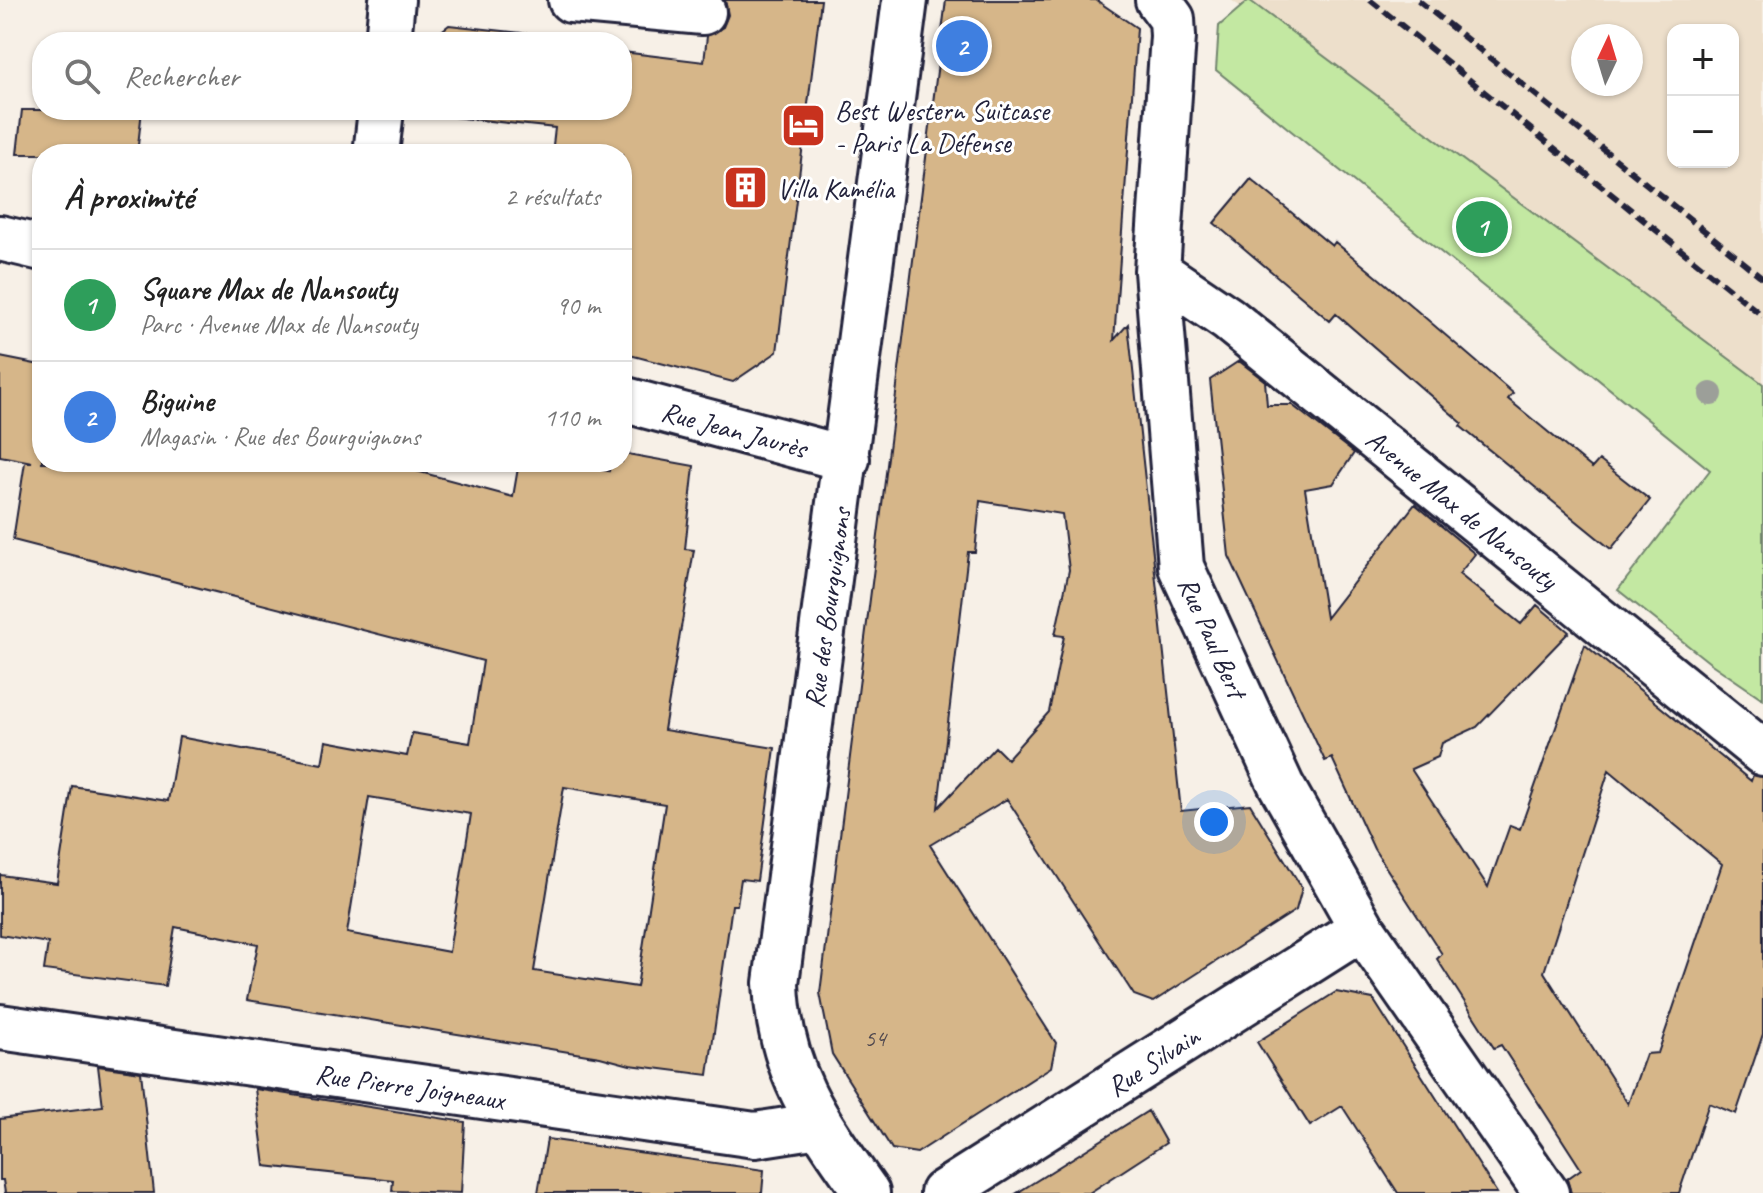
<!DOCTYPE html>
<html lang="fr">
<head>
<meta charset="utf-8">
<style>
	:root { --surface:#fff; --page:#f6f6f6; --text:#222; --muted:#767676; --line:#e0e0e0; --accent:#db2777 }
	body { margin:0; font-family:Caveat,sans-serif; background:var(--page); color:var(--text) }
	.controls { position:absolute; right:24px; top:24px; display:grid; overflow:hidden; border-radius:16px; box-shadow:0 2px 6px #0004 }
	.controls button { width:72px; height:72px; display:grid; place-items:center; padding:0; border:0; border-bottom:2px solid var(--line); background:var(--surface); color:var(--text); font:40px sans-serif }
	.compass { position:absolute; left:1571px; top:24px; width:72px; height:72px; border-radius:50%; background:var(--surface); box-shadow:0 2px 6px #0004; rotate:4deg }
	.you { position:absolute; left:1214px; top:822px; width:28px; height:28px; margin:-20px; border:6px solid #fff; border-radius:50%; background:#1a73e8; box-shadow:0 0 0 12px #1a73e833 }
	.badge { display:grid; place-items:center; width:52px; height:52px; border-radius:50%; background:var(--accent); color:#fff; font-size:26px; font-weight:700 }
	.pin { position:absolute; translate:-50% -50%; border:4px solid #fff; box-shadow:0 2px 8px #0006 }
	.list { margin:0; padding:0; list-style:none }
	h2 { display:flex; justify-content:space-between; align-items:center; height:104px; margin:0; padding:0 32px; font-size:34px }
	h2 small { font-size:26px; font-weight:400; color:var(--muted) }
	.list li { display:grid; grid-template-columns:52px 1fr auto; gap:24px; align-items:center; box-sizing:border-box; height:112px; padding:0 32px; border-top:2px solid var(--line) }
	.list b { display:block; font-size:30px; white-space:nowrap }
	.list p { margin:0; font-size:26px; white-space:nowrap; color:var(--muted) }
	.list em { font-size:26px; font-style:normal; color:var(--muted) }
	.icon { flex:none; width:44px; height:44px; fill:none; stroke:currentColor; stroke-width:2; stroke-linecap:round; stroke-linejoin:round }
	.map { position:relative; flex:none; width:1763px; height:1193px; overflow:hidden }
	.search { position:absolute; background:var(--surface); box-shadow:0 2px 6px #0004; left:32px; top:32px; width:600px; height:88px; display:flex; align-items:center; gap:20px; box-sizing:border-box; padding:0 28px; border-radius:32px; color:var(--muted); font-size:30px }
	.panel { position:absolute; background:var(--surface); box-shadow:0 2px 6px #0004; left:32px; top:144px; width:600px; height:328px; border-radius:32px }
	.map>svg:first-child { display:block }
	.built { fill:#eddfcb; fill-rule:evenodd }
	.green { fill:#c3e8a2; stroke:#72856e; stroke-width:2 }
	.building { fill:#d6b689; stroke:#22223b; stroke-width:2; fill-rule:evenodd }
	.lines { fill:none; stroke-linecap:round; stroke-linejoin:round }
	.minor-casing { stroke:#22223b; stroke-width:50 }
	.major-casing { stroke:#22223b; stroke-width:50 }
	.minor { stroke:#fff; stroke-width:44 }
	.major { stroke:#fff; stroke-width:44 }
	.rail { stroke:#22223b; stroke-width:6; stroke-dasharray:12 6; stroke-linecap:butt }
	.tree { fill:#9c9f99 }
	.labels { text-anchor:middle; stroke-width:6; stroke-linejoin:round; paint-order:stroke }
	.number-label { font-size:24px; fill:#4f474e }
	.poi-label { font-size:28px; fill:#22223b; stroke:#fff; text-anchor:start }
	.street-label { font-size:28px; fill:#22223b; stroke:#fff }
</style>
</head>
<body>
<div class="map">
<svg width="1763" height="1193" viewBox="0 0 1763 1193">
	<rect width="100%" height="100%" fill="#f7f0e7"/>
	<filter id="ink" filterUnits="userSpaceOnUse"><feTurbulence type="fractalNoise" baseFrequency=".0125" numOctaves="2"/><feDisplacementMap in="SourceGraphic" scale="16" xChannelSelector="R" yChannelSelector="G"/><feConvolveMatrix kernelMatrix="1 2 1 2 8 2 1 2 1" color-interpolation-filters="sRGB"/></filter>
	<g filter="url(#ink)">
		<path class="built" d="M 1231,0 L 1763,0 L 1763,384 L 1249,0 L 1241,7 ZM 1673,30 L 1733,30 L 1733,162 L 1673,162 ZM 1583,36 L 1631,36 L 1631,84 L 1583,84 Z"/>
		<path class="green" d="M 1249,0 L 1763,384 L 1763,699 L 1710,663 L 1618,590 L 1710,470 L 1216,70 L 1219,26 Z"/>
		<path class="building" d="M 725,0 L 821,0 L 777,352 L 733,382 L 622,353 L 622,154 L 552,154 L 555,128 L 425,114 L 426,110 L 622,110 L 622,52 L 704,62 L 707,36 L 723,27 L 728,15 Z
			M 946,0 L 1096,0 L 1137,28 L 1114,340 L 1128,324 L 1181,811 L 1250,804 L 1302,888 L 1296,910 L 1153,1002 L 1134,995 L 1007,799 L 930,845 L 1056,1043 L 1051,1067 L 917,1153 L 892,1149 L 832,1054 L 820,993 ZM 980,501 L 1062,514 L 1069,570 L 1055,635 L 1064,636 L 1049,712 L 1007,759 L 995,747 L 938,808 L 968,552 L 975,552 Z
			M 449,25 L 565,38 L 565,42 L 434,42 L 434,37 Z
			M 22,110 L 142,110 L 137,154 L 17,154 Z
			M 1251,179 L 1332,246 L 1335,242 L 1387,285 L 1513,393 L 1508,399 L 1592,468 L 1599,460 L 1650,500 L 1611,549 L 1460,426 L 1462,423 L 1336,314 L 1330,321 L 1214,223 Z
			M 0,357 L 40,365 L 42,369 L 42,462 L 383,462 L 513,497 L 519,462 L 552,462 L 609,471 L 611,462 L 622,462 L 622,453 L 694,466 L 685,549 L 694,550 L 664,730 L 775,748 L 757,881 L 741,879 L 737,905 L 732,905 L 708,1075 L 630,1065 L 600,1057 L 247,1000 L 258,944 L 175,927 L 165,986 L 44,970 L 48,943 L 0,935 L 0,875 L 57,883 L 72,786 L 168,801 L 179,737 L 322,764 L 326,741 L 407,756 L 412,733 L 470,743 L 483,661 L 13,540 L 25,462 L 32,462 L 0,456 ZM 564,787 L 665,804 L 637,987 L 534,971 ZM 369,797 L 471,814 L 449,952 L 347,933 Z
			M 1239,361 L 1265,381 L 1267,405 L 1292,405 L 1354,453 L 1333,484 L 1305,489 L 1326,618 L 1415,504 L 1475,554 L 1459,574 L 1521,624 L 1537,605 L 1569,632 L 1477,727 L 1442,743 L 1438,757 L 1411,769 L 1488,887 L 1510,825 L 1520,829 L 1585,645 L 1751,781 L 1753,775 L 1763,777 L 1763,1034 L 1736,1114 L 1709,1103 L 1679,1193 L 1571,1193 L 1567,1179 L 1581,1169 L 1501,1045 L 1494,1048 L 1437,959 L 1442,954 L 1374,849 L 1332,758 L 1325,761 L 1229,556 L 1210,380 ZM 1609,770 L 1722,864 L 1658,1053 L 1646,1054 L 1628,1104 L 1544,972 Z
			M 1336,992 L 1373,999 L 1497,1193 L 1398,1193 L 1342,1106 L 1310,1126 L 1257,1042 Z
			M 98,1066 L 141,1072 L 154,1193 L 5,1193 L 3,1180 L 0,1180 L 0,1119 L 103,1106 Z
			M 255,1089 L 465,1122 L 461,1193 L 392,1191 L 393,1180 L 265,1166 Z
			M 1148,1111 L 1166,1143 L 1089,1193 L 1017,1193 Z
			M 547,1139 L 764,1170 L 762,1193 L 538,1193 Z"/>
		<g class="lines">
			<defs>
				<path id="minor" d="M 571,0 L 703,12
					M 1158,0 L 1172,19 L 1173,36 L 1157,271 L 1181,567 L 1281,785 L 1362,928 L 1546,1193
					M 388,42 L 392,0
					M 376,154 L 381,110
					M 0,238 L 42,248
					M 1157,271 L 1228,319 L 1763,753
					M 622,399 L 847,459
					M 0,1027 L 755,1135 L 819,1125
					M 943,1193 L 1362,928"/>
				<path id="major" d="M 867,1193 C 818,1124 779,1071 776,983 L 905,0"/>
			</defs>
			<use href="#minor" class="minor-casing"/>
			<use href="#major" class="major-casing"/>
			<use href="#minor" class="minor"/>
			<use href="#major" class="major"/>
			<path class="rail" d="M 1370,0 L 1763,316
				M 1418,0 L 1763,278"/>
		</g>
		<circle class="tree" cx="1711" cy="394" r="12"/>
	</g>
	<defs>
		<symbol id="hotel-square" viewBox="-11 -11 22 22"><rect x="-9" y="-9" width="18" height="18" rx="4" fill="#c8321e" stroke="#fff"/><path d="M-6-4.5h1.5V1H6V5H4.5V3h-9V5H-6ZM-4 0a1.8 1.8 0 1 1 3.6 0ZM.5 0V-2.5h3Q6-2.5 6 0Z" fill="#fff"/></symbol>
		<symbol id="building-square" viewBox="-11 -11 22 22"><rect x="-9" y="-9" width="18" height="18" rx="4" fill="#c8321e" stroke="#fff"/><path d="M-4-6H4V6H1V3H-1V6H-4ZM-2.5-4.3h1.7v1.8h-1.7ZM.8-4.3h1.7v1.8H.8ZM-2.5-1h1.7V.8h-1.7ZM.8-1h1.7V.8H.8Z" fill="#fff"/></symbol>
	</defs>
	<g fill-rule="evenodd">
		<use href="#hotel-square" x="778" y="100" width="51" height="51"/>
		<use href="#building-square" x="720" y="162" width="51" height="51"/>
	</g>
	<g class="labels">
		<g class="number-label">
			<text x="875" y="1046">54</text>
		</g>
		<g class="poi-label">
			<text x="835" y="120">Best Western Suitcase<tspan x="835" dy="32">- Paris La Défense</tspan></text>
			<text x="777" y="198">Villa Kamélia</text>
		</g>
		<g class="street-label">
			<text transform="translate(734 429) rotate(15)" y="10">Rue Jean Jaurès</text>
			<text transform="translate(1462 509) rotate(39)" y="10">Avenue Max de Nansouty</text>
			<text transform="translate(827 608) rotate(-82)" y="10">Rue des Bourguignons</text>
			<text transform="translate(1213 637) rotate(66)" y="10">Rue Paul Bert</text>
			<text transform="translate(1153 1061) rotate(-33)" y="10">Rue Silvain</text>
			<text transform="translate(410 1086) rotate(8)" y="10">Rue Pierre Joigneaux</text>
		</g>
	</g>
</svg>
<div class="controls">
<button>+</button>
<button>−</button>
</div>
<svg class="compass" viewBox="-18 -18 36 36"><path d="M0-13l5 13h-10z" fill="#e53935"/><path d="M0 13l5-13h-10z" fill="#767676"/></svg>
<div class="you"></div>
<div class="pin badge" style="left:1482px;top:227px;background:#2e9e5b">1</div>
<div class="pin badge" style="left:962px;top:46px;background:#3f7fe0">2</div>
<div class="search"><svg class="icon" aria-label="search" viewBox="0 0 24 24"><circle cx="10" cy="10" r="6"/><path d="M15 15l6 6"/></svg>Rechercher</div>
<section class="panel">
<h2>À proximité<small>2 résultats</small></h2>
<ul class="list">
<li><span class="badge" style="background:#2e9e5b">1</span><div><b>Square Max de Nansouty</b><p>Parc · Avenue Max de Nansouty</p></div><em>90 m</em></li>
<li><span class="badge" style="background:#3f7fe0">2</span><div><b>Biguine</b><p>Magasin · Rue des Bourguignons</p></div><em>110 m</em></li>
</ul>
</section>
</div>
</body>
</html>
